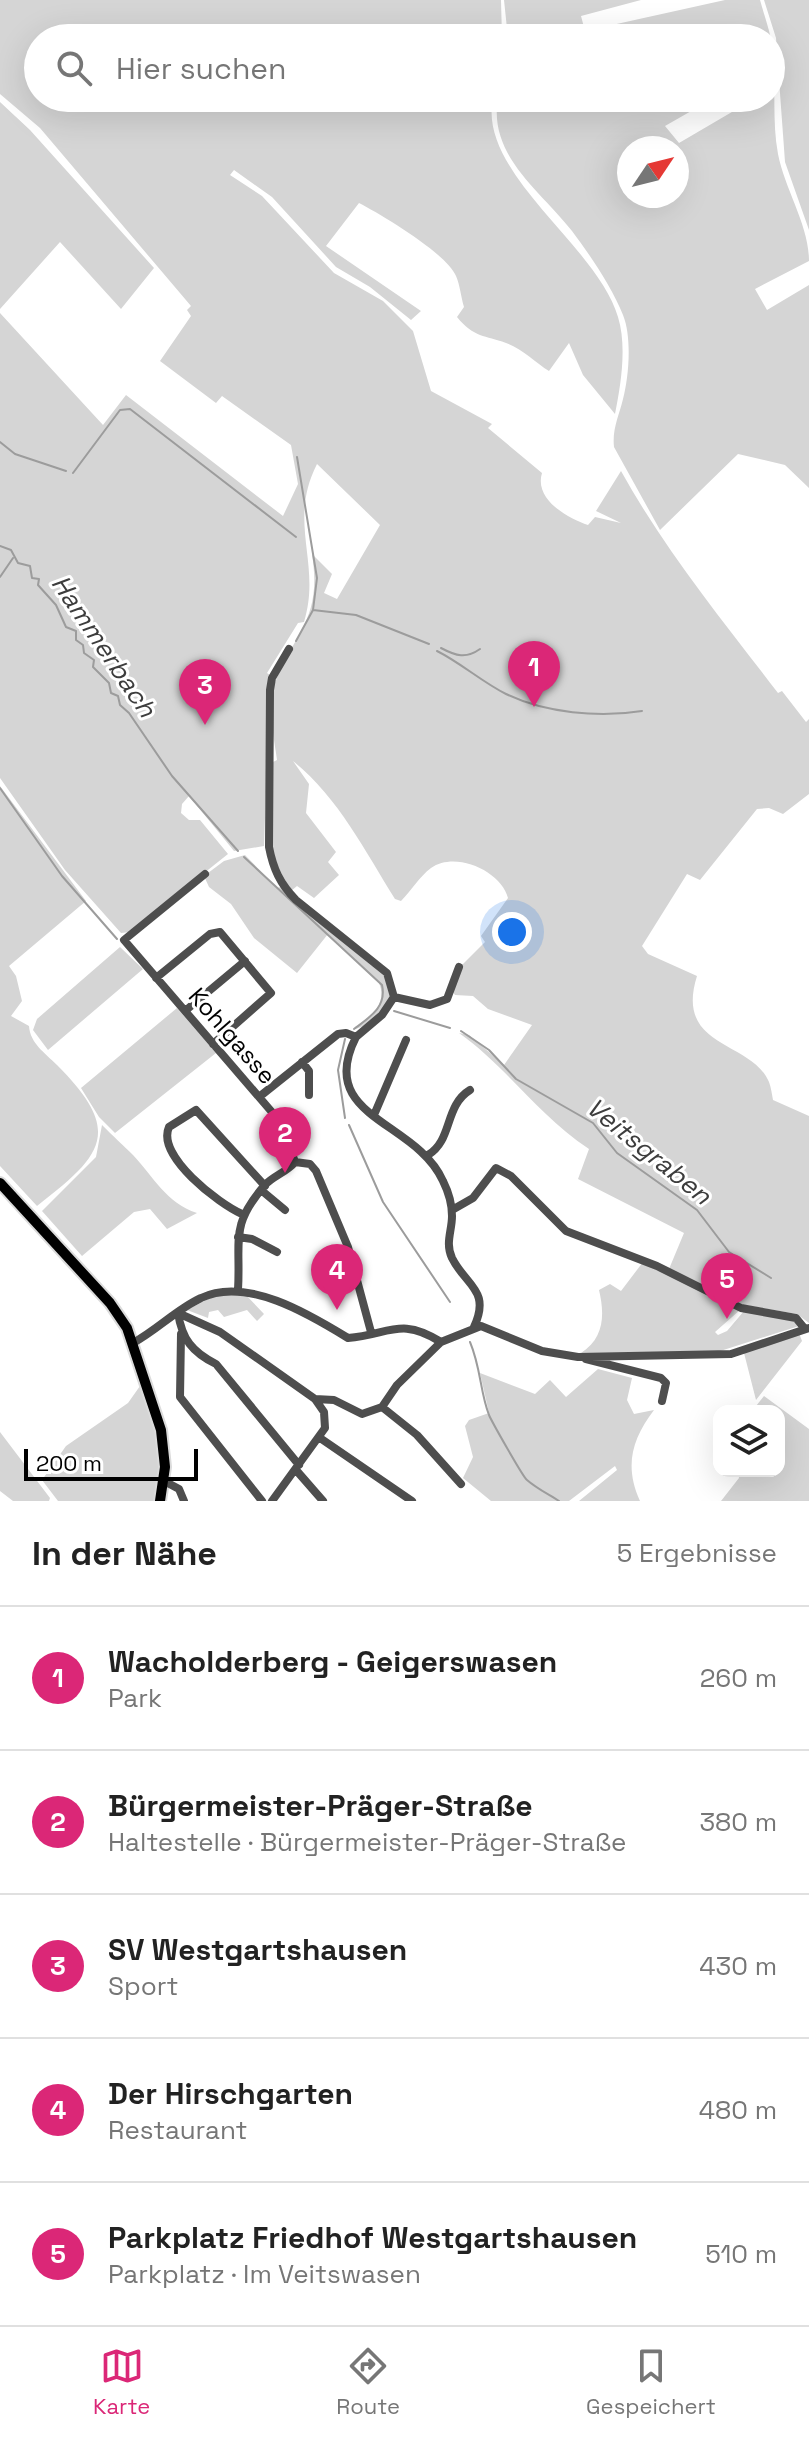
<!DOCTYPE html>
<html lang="de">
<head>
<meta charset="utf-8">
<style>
	:root { --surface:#fff; --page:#f6f6f6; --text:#222; --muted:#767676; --line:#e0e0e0; --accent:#db2777 }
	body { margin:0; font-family:"Space Grotesk",sans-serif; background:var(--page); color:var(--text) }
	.controls { position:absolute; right:24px; bottom:24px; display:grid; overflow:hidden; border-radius:16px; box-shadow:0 8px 32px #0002 }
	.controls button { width:72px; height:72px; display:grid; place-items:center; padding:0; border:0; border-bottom:2px solid var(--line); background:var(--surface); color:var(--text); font:40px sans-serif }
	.compass { position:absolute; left:617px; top:136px; width:72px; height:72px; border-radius:50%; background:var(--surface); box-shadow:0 8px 32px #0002; rotate:55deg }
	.scale { position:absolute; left:24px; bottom:20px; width:174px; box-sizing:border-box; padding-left:8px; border:4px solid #000; border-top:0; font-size:22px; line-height:28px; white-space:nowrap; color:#000; -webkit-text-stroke:6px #fff; paint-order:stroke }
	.you { position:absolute; left:512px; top:932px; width:28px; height:28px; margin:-20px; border:6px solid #fff; border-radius:50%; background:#1a73e8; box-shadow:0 0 0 12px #1a73e833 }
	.badge { display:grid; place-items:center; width:52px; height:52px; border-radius:50%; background:var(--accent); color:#fff; font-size:26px; font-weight:700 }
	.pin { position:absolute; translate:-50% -66px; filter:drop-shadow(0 2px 4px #0008) }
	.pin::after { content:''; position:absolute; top:42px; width:28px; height:24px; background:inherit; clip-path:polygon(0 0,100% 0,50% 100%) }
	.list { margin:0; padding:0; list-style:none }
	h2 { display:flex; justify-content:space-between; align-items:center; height:104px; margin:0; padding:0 32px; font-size:34px }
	h2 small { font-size:26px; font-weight:400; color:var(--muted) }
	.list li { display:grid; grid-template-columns:52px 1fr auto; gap:24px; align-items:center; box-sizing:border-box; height:144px; padding:0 32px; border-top:2px solid var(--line) }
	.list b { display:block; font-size:30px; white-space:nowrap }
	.list p { margin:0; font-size:26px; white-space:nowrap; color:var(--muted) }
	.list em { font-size:26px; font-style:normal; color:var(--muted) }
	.icon { flex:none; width:44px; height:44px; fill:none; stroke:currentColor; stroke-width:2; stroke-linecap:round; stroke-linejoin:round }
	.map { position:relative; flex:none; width:809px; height:1501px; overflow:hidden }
	.search { position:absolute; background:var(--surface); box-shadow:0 8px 32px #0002; left:24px; right:24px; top:24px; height:88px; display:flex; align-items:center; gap:20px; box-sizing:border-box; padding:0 28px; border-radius:44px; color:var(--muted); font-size:30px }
	.sheet { height:824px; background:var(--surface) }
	nav { display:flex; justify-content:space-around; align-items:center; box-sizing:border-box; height:112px; border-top:2px solid var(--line); background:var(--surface); font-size:22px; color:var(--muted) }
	nav a { display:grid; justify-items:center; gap:4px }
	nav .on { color:var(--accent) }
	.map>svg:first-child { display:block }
	.green { fill:#d5d5d5; fill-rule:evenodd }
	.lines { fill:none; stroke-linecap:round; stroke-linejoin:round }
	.stream { stroke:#9c9c9c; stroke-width:2 }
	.major-casing { stroke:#dbdbdb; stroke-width:14 }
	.minor { stroke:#4e4e4e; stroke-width:8 }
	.major { stroke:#000; stroke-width:10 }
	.labels { text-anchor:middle; stroke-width:6; stroke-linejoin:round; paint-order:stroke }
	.street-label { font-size:24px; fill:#000; stroke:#fff }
	.water-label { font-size:26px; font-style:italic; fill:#3d3d3d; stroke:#fff }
</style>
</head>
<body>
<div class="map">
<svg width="809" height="1501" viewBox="0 0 809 1501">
	<rect width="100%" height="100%" fill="#fff"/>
	<path class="green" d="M 0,0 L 501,0 L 502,38 L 38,38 L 38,98 L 493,98 C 477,173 597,245 618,317 C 627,346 621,384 615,414 L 583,375 L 569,343 L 549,371 C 536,363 521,348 506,343 C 485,335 474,338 457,317 L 464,307 C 461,297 460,285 456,276 C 446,253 382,215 359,203 L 326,246 L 421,311 L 411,320 L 370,287 L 336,267 L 272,197 L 234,170 L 230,175 L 262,196 L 334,273 L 383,301 L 413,331 L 431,391 L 492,424 L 488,428 L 542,473 C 534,499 567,518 588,525 L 595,517 L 621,523 L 596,511 L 621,471 C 666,552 723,621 778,693 L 782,691 L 806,722 L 809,719 L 809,794 L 783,814 L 769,808 L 757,809 L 700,880 L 687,874 L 642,946 L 648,954 L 697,976 C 674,1049 751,1040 769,1082 C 771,1087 772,1095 773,1100 L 809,1116 L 809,1323 L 797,1314 L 739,1304 L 669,1269 L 684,1233 L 578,1179 L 589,1149 C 537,1114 508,1068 459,1033 L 469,1035 L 504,1065 L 532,1025 L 488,1009 L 473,996 L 455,995 L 453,992 L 462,965 L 485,942 L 481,936 L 508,898 C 502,872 456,850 431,868 C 420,876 411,891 401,901 L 395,899 C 365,851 338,797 293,761 L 309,784 L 306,813 L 336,852 L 328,862 L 339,875 L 314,898 L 297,886 L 291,891 L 273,857 L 273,762 L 277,760 C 274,737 266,702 276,680 C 297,629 322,618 312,554 L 332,574 L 324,593 L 337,599 L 380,525 L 317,464 C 287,523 322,563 304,622 L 298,623 L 267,673 L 270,675 L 264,846 L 234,851 L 189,796 L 182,804 L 181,813 L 189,820 L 200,820 L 228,854 L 130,932 L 121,933 L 65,870 L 0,778 L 0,313 L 103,425 L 126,395 L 283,516 L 298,484 L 291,445 L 222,396 L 216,403 L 160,361 L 191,316 L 187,310 L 191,306 L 40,128 L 0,94 Z
		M 504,0 L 641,0 L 581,16 L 585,31 L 725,0 L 760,0 C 765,18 772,36 773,54 C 776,88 772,121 778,154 C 785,190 809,225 809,261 L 755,289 L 767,310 L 809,285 L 809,488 L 785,465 L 738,454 L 660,530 L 614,447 C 612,429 619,416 623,399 C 629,376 632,337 623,315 C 612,287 590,255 572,231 C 540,190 488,156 498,98 L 714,98 L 665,126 L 679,143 L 749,102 L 771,98 L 771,38 L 508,38 ZM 677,148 L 677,196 L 629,196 L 629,148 Z
		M 764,0 L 809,0 L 809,230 L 785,162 L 776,38 Z
		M 0,102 L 30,130 L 154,268 L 121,309 L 60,242 L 0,309 Z
		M 0,786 L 86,901 L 9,966 L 16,976 L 22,1001 L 11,1016 L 29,1026 C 30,1043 45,1053 57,1065 C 124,1132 103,1155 37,1206 L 0,1166 Z
		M 245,855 L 277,888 L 281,887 L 386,974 C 388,980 393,988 393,994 C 392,1007 367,1027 355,1029 C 370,1016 388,1005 379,983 L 328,934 L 297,973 L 254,938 L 231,904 L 209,887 L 204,876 L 224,861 Z
		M 120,947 L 143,969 L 48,1050 L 33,1030 L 37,1019 Z
		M 177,1008 L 216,1053 L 115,1133 L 99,1117 L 81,1088 Z
		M 102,1125 C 112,1135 124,1146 133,1155 C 154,1177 166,1203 197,1213 L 167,1229 L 150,1209 L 134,1212 L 82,1256 L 42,1211 L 96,1157 Z
		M 643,1262 L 740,1310 L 715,1332 L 718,1335 L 727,1331 L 744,1311 L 793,1318 L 799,1326 L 714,1353 L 581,1353 C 604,1338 605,1315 599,1290 L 610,1284 L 621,1291 Z
		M 245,1294 L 264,1314 L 257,1321 L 247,1310 L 224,1317 L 218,1310 L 209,1312 L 208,1318 L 187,1310 L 214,1296 Z
		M 799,1333 L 802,1341 L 756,1400 L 744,1353 Z
		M 598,1369 L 632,1378 L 627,1400 L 634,1414 L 654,1410 C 632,1439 624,1466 640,1501 L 579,1501 L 617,1470 L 615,1466 L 569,1501 L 491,1501 L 463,1478 L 473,1457 L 465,1426 L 469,1420 L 489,1413 L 480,1373 L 535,1394 L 550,1380 L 566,1397 Z
		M 140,1386 L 158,1440 L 160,1477 L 156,1501 L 58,1501 L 42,1480 L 66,1446 L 128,1403 Z
		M 764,1396 L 809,1429 L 809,1501 L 721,1501 L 739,1478 L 738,1471 L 779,1471 L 779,1411 L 752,1411 Z
		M 0,1432 L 50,1498 L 49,1501 L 13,1501 L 0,1491 Z"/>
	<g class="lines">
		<path class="stream" d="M 0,442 L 15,454 L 66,471
			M 73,473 L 120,410 L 130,409 L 296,537
			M 0,546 L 11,550 L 18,563 L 30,566 L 32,578 L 39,579 L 38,585 L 56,605 L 66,627 L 76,631 L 76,640 L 83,645 L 84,653 L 94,660 L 93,667 L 109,683 L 111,693 L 118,696 L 120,705 L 129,713 L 172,776 L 238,851
			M 0,577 L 13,558
			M 313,610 L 356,615 L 429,644
			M 296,641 L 313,610 L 317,578 L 297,457
			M 441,648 C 456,656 466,659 480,649
			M 437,651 C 461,663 482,682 506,694 C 545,713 599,718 642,711
			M 0,788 L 62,876 L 117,939
			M 244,857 L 382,985 C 387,1007 370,1017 354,1029
			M 394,1011 L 450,1028
			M 461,1031 L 489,1050 L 516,1079 L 593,1123 L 617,1153 L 697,1210 L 729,1252 L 771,1278
			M 345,1118 L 338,1070 L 345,1039
			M 349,1125 L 383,1202 L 450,1302
			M 470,1342 C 481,1368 480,1392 489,1415 C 492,1422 523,1477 527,1480 C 536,1488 548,1494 559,1501"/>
		<defs>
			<path id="major" d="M 0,1183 L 110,1303 L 127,1328 L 161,1430 L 165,1467 L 160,1501"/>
		</defs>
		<use href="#major" class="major-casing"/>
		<path class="minor" d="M 205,874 L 124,940 L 271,1111 L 287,1139 L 295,1162 L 310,1164 L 316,1171 L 348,1247 L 371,1332
			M 156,978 L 210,934 L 220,932 L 271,993 L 213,1044
			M 394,997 L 430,1005 L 447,999 L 459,967
			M 185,1011 L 245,961
			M 356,1037 C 315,1118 416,1120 443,1181 C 448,1191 452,1205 452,1216 C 452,1231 445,1243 452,1258 C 466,1286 491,1290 474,1327
			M 302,1062 L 309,1071 L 309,1095
			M 259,1097 L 338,1034 L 346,1033 L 356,1037 L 382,1015 L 394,997 L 387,973 L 296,900 C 280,884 273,868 269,847 L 270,690 L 272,678 L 289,649
			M 374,1115 L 406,1040
			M 428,1155 C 453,1140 444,1106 470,1090
			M 261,1190 L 285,1210
			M 452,1210 L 473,1198 L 496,1168 L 511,1176 L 566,1231 L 657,1266 L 741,1308 L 796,1318 L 805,1329
			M 242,1214 C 219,1204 156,1156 169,1127 L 196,1110 L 265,1186
			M 238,1237 L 252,1239 L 277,1252
			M 238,1290 C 241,1241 229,1226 265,1185 C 273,1176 287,1172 295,1162
			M 178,1313 L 220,1332 L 315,1399 L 334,1400 L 362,1414 L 382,1407
			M 178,1313 C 182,1339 192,1352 216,1364 L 299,1465
			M 181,1334 L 180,1397 L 262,1501
			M 441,1342 L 397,1385 L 382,1407 L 417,1435 L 461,1484
			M 133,1343 C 157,1330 177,1309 201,1298 C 246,1276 309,1314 348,1338 C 389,1335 400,1316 441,1342 L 481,1326 L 542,1351 L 578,1357 L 731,1354 L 809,1328
			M 586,1359 L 661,1378 L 666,1383 L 662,1401
			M 320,1438 L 412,1501
			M 296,1470 L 323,1501
			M 164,1481 L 179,1489 L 184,1501
			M 272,1501 L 325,1428 L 324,1412 L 315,1399"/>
		<use href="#major" class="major"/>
	</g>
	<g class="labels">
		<g class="street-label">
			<text transform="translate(232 1036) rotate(49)" y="8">Kohlgasse</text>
		</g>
		<g class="water-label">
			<text transform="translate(104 646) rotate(56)" y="9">Hammerbach</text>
			<text transform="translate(649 1151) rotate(39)" y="9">Veitsgraben</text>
		</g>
	</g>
</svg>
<div class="controls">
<button><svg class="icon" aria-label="layers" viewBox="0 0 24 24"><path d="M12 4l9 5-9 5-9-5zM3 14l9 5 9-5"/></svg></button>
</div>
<svg class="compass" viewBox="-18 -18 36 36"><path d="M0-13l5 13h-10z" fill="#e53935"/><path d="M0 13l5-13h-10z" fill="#767676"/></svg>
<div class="scale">200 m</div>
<div class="you"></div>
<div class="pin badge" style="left:534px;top:707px">1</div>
<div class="pin badge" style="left:285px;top:1173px">2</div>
<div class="pin badge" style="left:205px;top:725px">3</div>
<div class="pin badge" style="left:337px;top:1310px">4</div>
<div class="pin badge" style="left:727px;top:1319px">5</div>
<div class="search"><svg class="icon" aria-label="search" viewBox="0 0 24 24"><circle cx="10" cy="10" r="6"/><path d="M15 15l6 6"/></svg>Hier suchen</div>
</div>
<section class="sheet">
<h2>In der Nähe<small>5 Ergebnisse</small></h2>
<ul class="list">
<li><span class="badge">1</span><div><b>Wacholderberg - Geigerswasen</b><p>Park</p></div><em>260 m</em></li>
<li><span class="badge">2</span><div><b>Bürgermeister-Präger-Straße</b><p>Haltestelle · Bürgermeister-Präger-Straße</p></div><em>380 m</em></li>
<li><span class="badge">3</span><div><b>SV Westgartshausen</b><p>Sport</p></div><em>430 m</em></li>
<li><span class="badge">4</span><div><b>Der Hirschgarten</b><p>Restaurant</p></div><em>480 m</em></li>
<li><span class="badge">5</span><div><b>Parkplatz Friedhof Westgartshausen</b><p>Parkplatz · Im Veitswasen</p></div><em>510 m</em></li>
</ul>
</section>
<nav>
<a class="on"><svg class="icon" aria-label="map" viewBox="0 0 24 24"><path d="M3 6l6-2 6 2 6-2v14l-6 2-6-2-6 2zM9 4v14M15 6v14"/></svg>Karte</a>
<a><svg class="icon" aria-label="directions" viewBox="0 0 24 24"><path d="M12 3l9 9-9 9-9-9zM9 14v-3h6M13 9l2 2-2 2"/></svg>Route</a>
<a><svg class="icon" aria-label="saved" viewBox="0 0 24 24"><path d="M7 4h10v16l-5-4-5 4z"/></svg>Gespeichert</a>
</nav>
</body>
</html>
